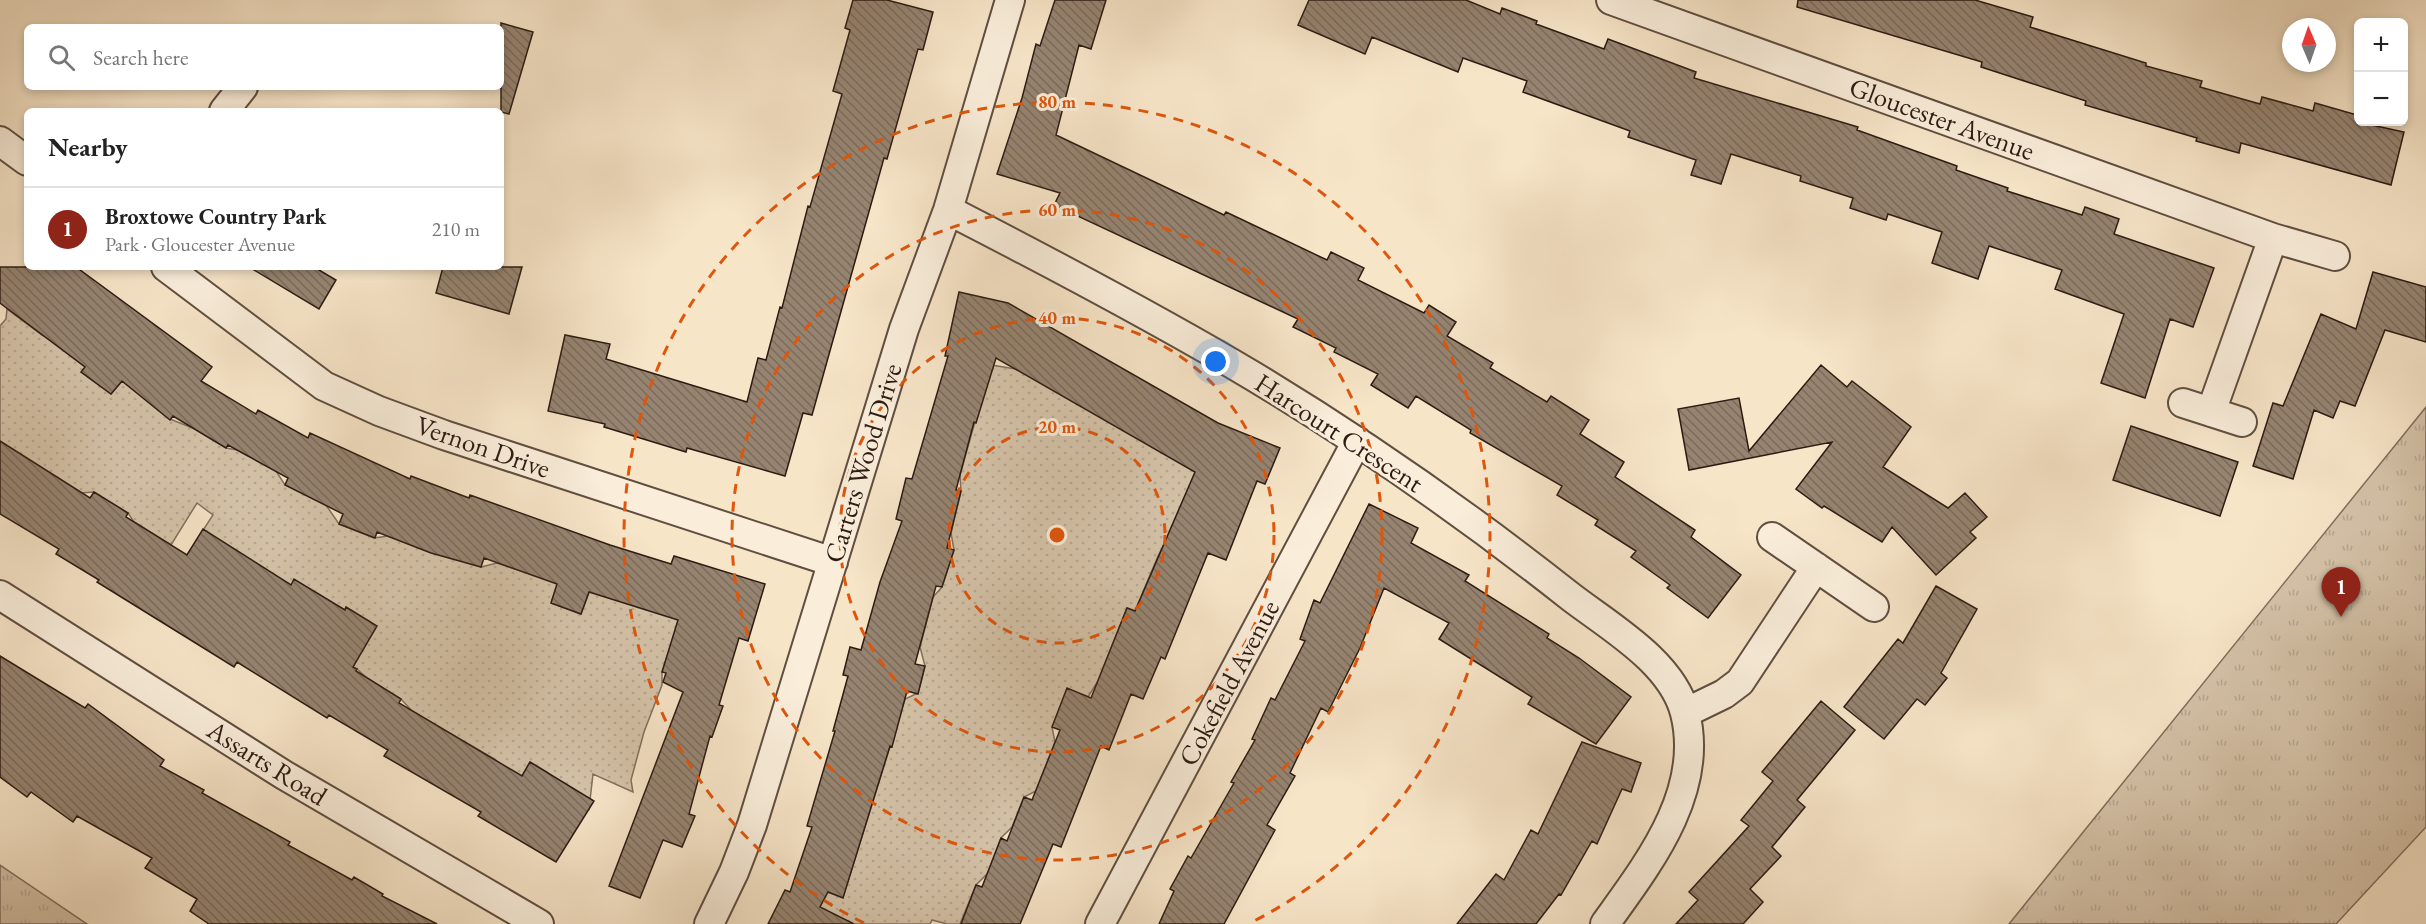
<!DOCTYPE html>
<html lang="en">
<head>
<meta charset="utf-8">
<style>
	:root { --surface:#fff; --page:#f6f6f6; --text:#222; --muted:#767676; --line:#e0e0e0; --accent:#8f2418 }
	body { margin:0; font-family:"EB Garamond",serif; background:var(--page); color:var(--text) }
	.controls { position:absolute; right:18px; top:18px; display:grid; overflow:hidden; border-radius:9px; box-shadow:0 3px 9px #0003 }
	.controls button { width:54px; height:54px; display:grid; place-items:center; padding:0; border:0; border-bottom:2px solid var(--line); background:var(--surface); color:var(--text); font:30px sans-serif }
	.compass { position:absolute; left:2282px; top:18px; width:54px; height:54px; border-radius:50%; background:var(--surface); box-shadow:0 3px 9px #0003; rotate:358deg }
	.you { position:absolute; left:1216px; top:362px; width:21px; height:21px; margin:-15px; border:4px solid #fff; border-radius:50%; background:#1a73e8; box-shadow:0 0 0 9px #1a73e833 }
	.badge { display:grid; place-items:center; width:39px; height:39px; border-radius:50%; background:var(--accent); color:#fff; font-size:20px; font-weight:700 }
	.pin { position:absolute; translate:-50% -50px; filter:drop-shadow(0 2px 3px #0008) }
	.pin::after { content:''; position:absolute; top:32px; width:21px; height:18px; background:inherit; clip-path:polygon(0 0,100% 0,50% 100%) }
	.list { margin:0; padding:0; list-style:none }
	h2 { display:flex; justify-content:space-between; align-items:center; height:78px; margin:0; padding:0 24px; font-size:26px }
	h2 small { font-size:20px; font-weight:400; color:var(--muted) }
	.list li { display:grid; grid-template-columns:39px 1fr auto; gap:18px; align-items:center; box-sizing:border-box; height:84px; padding:0 24px; border-top:2px solid var(--line) }
	.list b { display:block; font-size:22px; white-space:nowrap }
	.list p { margin:0; font-size:20px; white-space:nowrap; color:var(--muted) }
	.list em { font-size:20px; font-style:normal; color:var(--muted) }
	.icon { flex:none; width:33px; height:33px; fill:none; stroke:currentColor; stroke-width:2; stroke-linecap:round; stroke-linejoin:round }
	.map { position:relative; flex:none; width:2426px; height:924px; overflow:hidden }
	.search { position:absolute; background:var(--surface); box-shadow:0 3px 9px #0003; left:24px; top:24px; width:480px; height:66px; display:flex; align-items:center; gap:15px; box-sizing:border-box; padding:0 21px; border-radius:9px; color:var(--muted); font-size:22px }
	.panel { position:absolute; background:var(--surface); box-shadow:0 3px 9px #0003; left:24px; top:108px; width:480px; height:162px; border-radius:9px }
	.map>svg:first-child { display:block }
	.grass { fill:url(#grass-tufts); stroke:#816f5e; stroke-width:1.5 }
	.garden { fill:url(#garden-dots); stroke:#816f5e; stroke-width:1.5 }
	.building { fill:url(#building-back-hatch); stroke:#2d1b13; stroke-width:1.5 }
	.lines { fill:none; stroke-linecap:round; stroke-linejoin:round }
	.minor-casing { stroke:#604e40; stroke-width:32 }
	.minor { stroke:#faeedb; stroke-width:28 }
	.ring { fill:none; stroke:#df560c; stroke-width:3; stroke-dasharray:10 8 }
	.labels { text-anchor:middle; stroke-width:6; stroke-linejoin:round; paint-order:stroke }
	.street-label { font-size:27px; fill:#2d1b13; stroke:#faeedb }
	.centre { fill:#df560c; stroke:#faeedb; stroke-width:3 }
	.ring-label { font-size:18px; text-anchor:middle; font-weight:bold; fill:#df560c; stroke:#faeedb; stroke-width:6; stroke-linejoin:round; paint-order:stroke }
</style>
</head>
<body>
<div class="map">
<svg width="2426" height="924" viewBox="0 0 2426 924">
	<defs>
		<pattern id="grass-tufts" width="24" height="20" patternUnits="userSpaceOnUse" patternTransform="scale(1.5)"><rect width="24" height="20" fill="#d5c3a9"/><path d="M3 7l-1-3M5 7V3M7 7l1-3M15 17l-1-3M17 17v-4M19 17l1-3" fill="none" stroke="#b7a791"/></pattern>
		<pattern id="garden-dots" width="8" height="8" patternUnits="userSpaceOnUse" patternTransform="scale(1.5)"><rect width="8" height="8" fill="#d5c3a9"/><path d="M2 2h.1M6 6h.1" fill="none" stroke="#b7a791" stroke-width="1.8" stroke-linecap="round"/></pattern>
		<pattern id="building-back-hatch" width="6" height="6" patternUnits="userSpaceOnUse" patternTransform="scale(1.5)"><rect width="6" height="6" fill="#968471"/><path d="M-1 5l2 2M0 0l6 6M5-1l2 2" fill="none" stroke="#7b6b5c"/></pattern>
	</defs>
	<rect width="100%" height="100%" fill="#f7e5c8"/>
	<filter id="stains"><feTurbulence type="fractalNoise" baseFrequency=".00333" numOctaves="4"/><feColorMatrix values="0 0 0 0 .2 0 0 0 0 .09 0 0 0 0 .02 0 0 0 .5 -.17"/></filter>
	<radialGradient id="worn" r=".72"><stop offset=".6" stop-color="#630" stop-opacity="0"/><stop offset="1" stop-color="#630" stop-opacity=".3"/></radialGradient>
	<path class="grass" d="M 2426,407 L 2426,827 L 2336,924 L 2009,924 Z
		M 0,865 L 87,924 L 0,924 Z"/>
	<path class="garden" d="M 7,309 L 42,335 L 95,355 L 82,372 L 111,394 L 122,381 L 170,419 L 195,429 L 226,448 L 237,450 L 276,471 L 285,485 L 326,505 L 339,524 L 374,538 L 388,536 L 481,567 L 497,563 L 535,576 L 546,571 L 560,576 L 551,603 L 581,614 L 591,587 L 679,620 L 662,672 L 662,685 L 644,732 L 631,780 L 633,792 L 593,774 L 589,809 L 547,772 L 530,762 L 520,779 L 493,758 L 412,711 L 401,699 L 367,678 L 357,669 L 179,567 L 213,515 L 197,503 L 171,545 L 134,522 L 128,513 L 94,492 L 81,493 L 0,442 L 0,326 L 6,319 Z
		M 991,365 L 1016,369 L 1233,472 L 1168,537 L 1158,556 L 1135,611 L 1127,608 L 1098,681 L 1088,697 L 1067,689 L 1052,727 L 1055,742 L 1036,791 L 1024,797 L 1012,827 L 1001,838 L 988,873 L 976,885 L 960,924 L 947,924 L 932,920 L 930,924 L 812,924 L 820,907 L 824,891 L 843,897 L 905,699 L 918,693 L 925,666 L 920,647 L 933,597 L 942,587 L 954,550 L 951,533 L 961,491 L 960,475 Z"/>
	<path class="building" d="M 853,0 L 887,0 L 933,12 L 923,50 L 918,49 L 887,159 L 884,158 L 812,415 L 803,413 L 785,476 L 687,448 L 686,452 L 604,427 L 605,424 L 548,411 L 565,335 L 610,344 L 606,359 L 747,402 L 758,358 L 766,360 L 780,307 L 782,308 L 808,206 L 810,207 L 842,94 L 833,91 L 850,30 L 845,28 Z
		M 1055,0 L 1106,0 L 1091,49 L 1079,45 L 1056,135 L 1224,215 L 1226,212 L 1327,260 L 1331,252 L 1364,268 L 1358,280 L 1424,313 L 1429,305 L 1456,322 L 1447,336 L 1493,363 L 1490,368 L 1547,402 L 1551,396 L 1589,420 L 1580,434 L 1624,462 L 1615,477 L 1695,530 L 1691,537 L 1741,575 L 1708,618 L 1667,588 L 1670,585 L 1631,557 L 1636,551 L 1595,525 L 1598,520 L 1557,495 L 1562,486 L 1470,433 L 1471,430 L 1416,396 L 1408,408 L 1371,385 L 1378,374 L 1334,352 L 1336,348 L 1293,327 L 1298,319 L 1054,205 L 1060,193 L 997,174 L 1022,98 L 1036,44 L 1040,46 Z
		M 1309,0 L 1466,0 L 1500,14 L 1502,8 L 1537,21 L 1536,24 L 1604,49 L 1608,39 L 1696,72 L 1694,78 L 1858,127 L 1857,130 L 1957,166 L 1956,170 L 2008,188 L 2007,191 L 2082,215 L 2085,207 L 2119,219 L 2114,234 L 2214,268 L 2193,327 L 2170,319 L 2145,398 L 2101,383 L 2124,314 L 2055,289 L 2062,270 L 1989,246 L 1978,279 L 1932,263 L 1942,232 L 1888,214 L 1886,220 L 1850,208 L 1853,198 L 1800,181 L 1801,176 L 1731,154 L 1721,184 L 1691,175 L 1696,160 L 1628,137 L 1630,131 L 1523,92 L 1527,81 L 1463,58 L 1458,72 L 1372,37 L 1365,54 L 1298,25 Z
		M 1798,0 L 1975,0 L 2033,17 L 2030,27 L 2146,63 L 2146,66 L 2202,81 L 2200,87 L 2260,104 L 2262,97 L 2313,111 L 2315,103 L 2357,115 L 2356,120 L 2358,122 L 2404,132 L 2391,185 L 2241,143 L 2239,153 L 2196,141 L 2197,138 L 2085,105 L 2086,101 L 1981,67 L 1982,62 L 1797,7 Z
		M 501,23 L 533,32 L 509,114 L 501,112 Z
		M 0,267 L 76,267 L 212,367 L 201,381 L 256,414 L 258,410 L 308,438 L 310,433 L 410,479 L 411,476 L 469,498 L 470,495 L 610,545 L 671,564 L 674,556 L 765,584 L 748,641 L 739,638 L 719,705 L 723,706 L 712,737 L 710,736 L 689,814 L 695,816 L 682,847 L 663,840 L 640,898 L 609,886 L 683,692 L 663,682 L 666,673 L 662,672 L 678,620 L 589,592 L 581,614 L 551,603 L 557,584 L 484,558 L 481,567 L 431,553 L 377,532 L 375,538 L 339,524 L 343,514 L 285,485 L 288,478 L 228,445 L 226,448 L 173,416 L 170,420 L 122,381 L 111,394 L 81,372 L 85,367 L 0,303 Z
		M 249,267 L 314,267 L 336,280 L 319,309 Z
		M 443,267 L 522,267 L 509,314 L 436,293 Z
		M 2373,272 L 2426,287 L 2426,342 L 2385,330 L 2355,406 L 2340,401 L 2333,418 L 2314,410 L 2293,479 L 2253,466 L 2273,403 L 2283,406 L 2321,314 L 2356,329 Z
		M 959,292 L 1008,303 L 1218,423 L 1280,448 L 1265,484 L 1257,481 L 1226,560 L 1208,553 L 1165,659 L 1161,657 L 1143,699 L 1131,694 L 1109,750 L 1101,746 L 1061,847 L 1053,844 L 1020,924 L 961,924 L 976,885 L 982,887 L 1001,838 L 1007,841 L 1024,797 L 1032,800 L 1060,730 L 1052,727 L 1067,688 L 1091,698 L 1127,608 L 1135,611 L 1195,472 L 996,358 L 976,423 L 974,422 L 956,490 L 961,491 L 947,548 L 954,550 L 942,587 L 936,586 L 915,664 L 925,666 L 918,694 L 907,691 L 892,747 L 890,746 L 843,898 L 828,892 L 820,907 L 854,924 L 768,924 L 785,890 L 790,892 L 812,827 L 807,826 L 835,731 L 833,731 L 848,676 L 843,675 L 850,647 L 861,650 L 880,582 L 902,521 L 896,519 L 906,478 L 912,479 L 948,356 L 945,356 Z
		M 1821,365 L 1847,387 L 1852,381 L 1911,427 L 1883,467 L 1948,508 L 1965,493 L 1987,517 L 1970,532 L 1976,538 L 1936,575 L 1892,527 L 1882,542 L 1824,506 L 1822,508 L 1796,489 L 1832,442 L 1689,470 L 1678,409 L 1739,398 L 1749,451 Z
		M 2131,426 L 2238,462 L 2220,516 L 2113,480 Z
		M 0,441 L 90,498 L 94,492 L 128,513 L 126,517 L 187,555 L 203,529 L 291,585 L 294,579 L 345,610 L 346,607 L 377,626 L 353,667 L 357,669 L 356,671 L 401,699 L 399,703 L 522,776 L 530,762 L 594,801 L 556,862 L 478,816 L 481,812 L 384,756 L 388,750 L 329,715 L 327,718 L 237,662 L 234,667 L 202,647 L 97,582 L 99,580 L 56,554 L 59,549 L 0,514 Z
		M 1369,504 L 1418,528 L 1411,543 L 1469,575 L 1465,581 L 1549,634 L 1547,638 L 1579,658 L 1631,697 L 1596,744 L 1528,704 L 1532,697 L 1439,639 L 1449,623 L 1384,588 L 1360,648 L 1328,712 L 1321,708 L 1290,773 L 1295,776 L 1267,825 L 1275,830 L 1224,924 L 1159,924 L 1174,891 L 1170,889 L 1188,856 L 1191,858 L 1234,783 L 1231,782 L 1255,740 L 1252,739 L 1271,698 L 1275,700 L 1305,641 L 1300,639 L 1314,600 L 1320,603 Z
		M 1936,586 L 1977,609 L 1941,673 L 1947,678 L 1925,705 L 1917,699 L 1884,739 L 1844,707 L 1898,639 L 1903,643 Z
		M 0,656 L 85,708 L 88,704 L 164,760 L 160,766 L 204,790 L 202,793 L 290,842 L 288,845 L 352,880 L 354,877 L 383,894 L 382,896 L 437,924 L 209,924 L 190,911 L 197,899 L 145,868 L 152,858 L 77,816 L 73,822 L 31,792 L 27,797 L 0,777 Z
		M 1821,701 L 1855,730 L 1797,800 L 1805,807 L 1772,847 L 1781,856 L 1750,889 L 1763,902 L 1743,924 L 1676,924 L 1698,900 L 1689,892 L 1749,826 L 1741,820 L 1773,781 L 1762,772 Z
		M 1582,742 L 1641,763 L 1631,792 L 1622,789 L 1597,844 L 1592,841 L 1561,895 L 1559,894 L 1536,924 L 1457,924 L 1496,874 L 1504,880 L 1531,830 L 1538,834 Z"/>
	<g class="lines">
		<defs>
			<path id="minor" d="M 1611,0 L 2273,238 L 2335,256
				M 224,111 L 243,87
				M 0,141 L 27,161
				M 948,210 C 1051,263 1154,317 1253,376 C 1364,443 1470,517 1571,597 C 1610,627 1672,662 1685,713 C 1705,792 1648,864 1605,924
				M 166,267 L 324,386 L 379,411 L 444,435 L 833,562
				M 2183,403 L 2242,422
				M 2211,412 L 2273,238
				M 1772,537 L 1874,607
				M 0,595 L 284,775 L 539,924
				M 1685,713 L 1724,694 L 1740,682 L 1816,567
				M 709,924 L 734,872 L 752,825 L 904,329 L 948,210 L 1010,0
				M 1100,924 L 1357,441"/>
		</defs>
		<use href="#minor" class="minor-casing"/>
		<use href="#minor" class="minor"/>
	</g>
	<g class="ring">
		<circle cx="1057" cy="535" r="108"/>
		<circle cx="1057" cy="535" r="217"/>
		<circle cx="1057" cy="535" r="325"/>
		<path d="M864 923A433 433 0 1 1 1250 923"/>
	</g>
	<g class="labels">
		<g class="street-label">
			<text transform="translate(1942 119) rotate(20)" y="9">Gloucester Avenue</text>
			<text transform="translate(1339 433) rotate(33)" y="9">Harcourt Crescent</text>
			<text transform="translate(483 447) rotate(19)" y="9">Vernon Drive</text>
			<text transform="translate(863 463) rotate(-73)" y="9">Carters Wood Drive</text>
			<text transform="translate(1229 683) rotate(-62)" y="9">Cokefield Avenue</text>
			<text transform="translate(267 763) rotate(32)" y="9">Assarts Road</text>
		</g>
	</g>
	<circle cx="1057" cy="535" r="9" class="centre"/>
	<g class="ring-label">
		<text x="1057" y="108">80 m</text>
		<text x="1057" y="216">60 m</text>
		<text x="1057" y="324">40 m</text>
		<text x="1057" y="433">20 m</text>
	</g>
	<rect width="100%" height="100%" filter="url(#stains)"/>
	<rect width="100%" height="100%" fill="url(#worn)"/>
</svg>
<div class="controls">
<button>+</button>
<button>−</button>
</div>
<svg class="compass" viewBox="-18 -18 36 36"><path d="M0-13l5 13h-10z" fill="#e53935"/><path d="M0 13l5-13h-10z" fill="#767676"/></svg>
<div class="you"></div>
<div class="pin badge" style="left:2341px;top:617px">1</div>
<div class="search"><svg class="icon" aria-label="search" viewBox="0 0 24 24"><circle cx="10" cy="10" r="6"/><path d="M15 15l6 6"/></svg>Search here</div>
<section class="panel">
<h2>Nearby<small></small></h2>
<ul class="list">
<li><span class="badge">1</span><div><b>Broxtowe Country Park</b><p>Park · Gloucester Avenue</p></div><em>210 m</em></li>
</ul>
</section>
</div>
</body>
</html>
